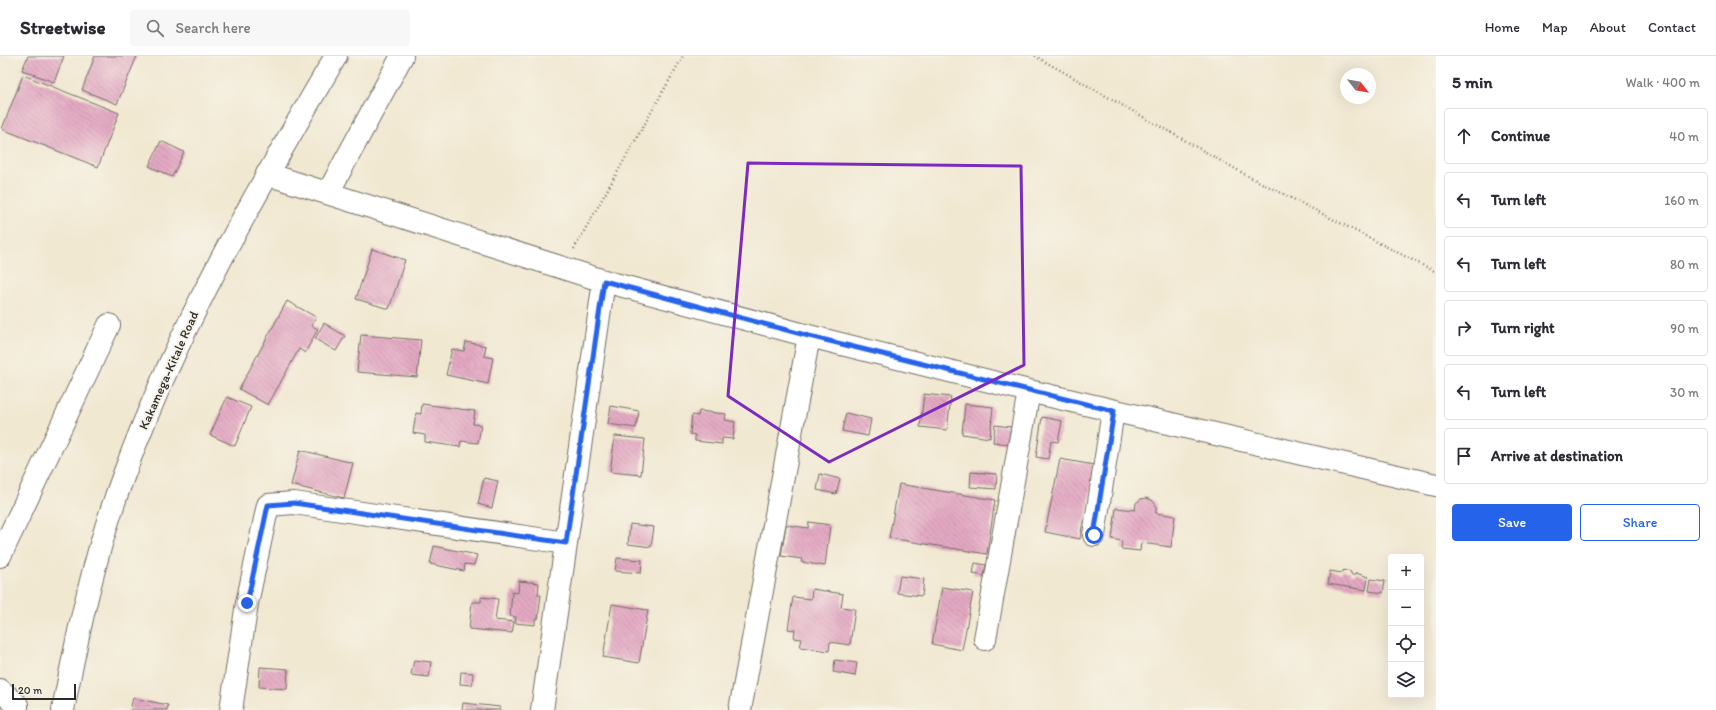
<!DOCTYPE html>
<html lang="en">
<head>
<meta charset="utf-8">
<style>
	:root { --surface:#fff; --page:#f7f7f7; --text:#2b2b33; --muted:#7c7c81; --line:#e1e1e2; --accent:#2563eb }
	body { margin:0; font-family:Itim,sans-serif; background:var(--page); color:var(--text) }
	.controls { position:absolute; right:12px; bottom:12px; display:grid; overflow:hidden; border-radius:4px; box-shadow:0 4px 16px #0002 }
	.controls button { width:36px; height:36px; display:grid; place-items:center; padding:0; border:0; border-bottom:1px solid var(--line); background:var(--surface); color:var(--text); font:20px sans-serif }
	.compass { position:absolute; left:1340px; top:12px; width:36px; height:36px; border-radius:50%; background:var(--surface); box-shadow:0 4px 16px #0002; rotate:121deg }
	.scale { position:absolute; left:12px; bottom:10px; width:64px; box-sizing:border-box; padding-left:4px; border:2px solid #2b2b2b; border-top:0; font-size:11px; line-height:14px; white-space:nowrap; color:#2b2b2b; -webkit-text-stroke:3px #f7f3e8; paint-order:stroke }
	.stop { position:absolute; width:12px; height:12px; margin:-9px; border:3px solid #2563eb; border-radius:50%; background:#fff }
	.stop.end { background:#2563eb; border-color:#fff; box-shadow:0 1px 4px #0008 }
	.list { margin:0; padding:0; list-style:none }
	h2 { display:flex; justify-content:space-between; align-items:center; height:52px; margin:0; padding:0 16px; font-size:17px }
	h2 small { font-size:13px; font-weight:400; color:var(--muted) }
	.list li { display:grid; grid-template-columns:26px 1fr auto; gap:12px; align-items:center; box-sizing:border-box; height:56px; margin:0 8px 8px; padding:0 8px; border:1px solid var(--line); border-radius:4px }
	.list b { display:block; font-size:15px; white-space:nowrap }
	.list em { font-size:13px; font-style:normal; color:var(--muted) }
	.actions { display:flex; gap:8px; padding:12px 16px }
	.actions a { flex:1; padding:9px 0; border:1px solid var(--accent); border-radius:4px; text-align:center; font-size:14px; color:var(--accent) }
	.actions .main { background:var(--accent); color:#fff }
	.icon { flex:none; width:22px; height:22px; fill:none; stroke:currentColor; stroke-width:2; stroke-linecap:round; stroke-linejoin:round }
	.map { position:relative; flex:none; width:1436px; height:654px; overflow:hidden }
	header { display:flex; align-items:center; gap:24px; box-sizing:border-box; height:56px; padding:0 20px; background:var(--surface); border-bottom:1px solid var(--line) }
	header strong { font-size:19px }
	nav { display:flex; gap:22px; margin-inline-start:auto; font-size:14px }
	.search { width:280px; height:36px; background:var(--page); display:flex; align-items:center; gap:10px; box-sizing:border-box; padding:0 14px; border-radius:4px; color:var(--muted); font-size:15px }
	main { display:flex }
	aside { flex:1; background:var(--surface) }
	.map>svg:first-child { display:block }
	.building { fill:url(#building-back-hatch) }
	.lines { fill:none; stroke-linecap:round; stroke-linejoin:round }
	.minor-casing { stroke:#706d65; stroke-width:24 }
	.highway-casing { stroke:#706d65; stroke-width:24 }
	.path { stroke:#706d65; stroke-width:2.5; stroke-dasharray:1 3; stroke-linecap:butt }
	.minor { stroke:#fff; stroke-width:22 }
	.highway { stroke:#fff; stroke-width:22 }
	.route { stroke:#2563eb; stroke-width:5 }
	.marked { fill:none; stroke:#7b2cbf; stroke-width:3; stroke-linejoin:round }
	.labels { text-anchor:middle; stroke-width:4; stroke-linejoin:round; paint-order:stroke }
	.street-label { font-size:13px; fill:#2b2b2b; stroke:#f7f3e8 }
</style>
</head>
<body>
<header>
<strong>Streetwise</strong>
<div class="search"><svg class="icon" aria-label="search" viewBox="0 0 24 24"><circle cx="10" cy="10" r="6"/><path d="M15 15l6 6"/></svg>Search here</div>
<nav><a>Home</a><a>Map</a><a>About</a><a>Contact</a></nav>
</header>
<main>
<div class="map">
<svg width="1436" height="654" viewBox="0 0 1436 654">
	<defs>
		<pattern id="building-back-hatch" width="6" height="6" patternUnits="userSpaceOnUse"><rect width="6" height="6" fill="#e4a9c3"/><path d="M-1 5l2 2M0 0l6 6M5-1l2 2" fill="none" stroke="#b98a9f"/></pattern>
	</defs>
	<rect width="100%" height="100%" fill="#f7f3e8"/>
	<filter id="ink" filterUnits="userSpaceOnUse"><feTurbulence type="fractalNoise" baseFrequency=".025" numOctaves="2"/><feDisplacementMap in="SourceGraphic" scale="8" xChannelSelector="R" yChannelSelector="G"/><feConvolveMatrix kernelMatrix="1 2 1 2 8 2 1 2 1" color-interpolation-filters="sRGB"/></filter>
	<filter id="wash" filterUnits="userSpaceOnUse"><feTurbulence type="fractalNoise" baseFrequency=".012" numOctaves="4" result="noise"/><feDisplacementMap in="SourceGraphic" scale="16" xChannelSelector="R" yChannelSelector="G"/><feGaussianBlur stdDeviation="0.9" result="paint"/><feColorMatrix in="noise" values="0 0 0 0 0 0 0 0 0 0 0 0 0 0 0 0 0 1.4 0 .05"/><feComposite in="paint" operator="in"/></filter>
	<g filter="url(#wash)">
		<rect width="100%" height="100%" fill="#f1e8d1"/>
		<g id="blocks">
			<path class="building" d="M 28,0 L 64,0 L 54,26 L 22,14 Z
				M 95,0 L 137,0 L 117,48 L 82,34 Z
				M 23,19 L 119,57 L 98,111 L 2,73 Z
				M 161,85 L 184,96 L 172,121 L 149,110 Z
				M 372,193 L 405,204 L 389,253 L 356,243 Z
				M 287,245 L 316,261 L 312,270 L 318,273 L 305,297 L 299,293 L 268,349 L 239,333 Z
				M 324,267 L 345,280 L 336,295 L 315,283 Z
				M 361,279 L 421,284 L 417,321 L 357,316 Z
				M 466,286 L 486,290 L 484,300 L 493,302 L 488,328 L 446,319 L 452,293 L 464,295 Z
				M 924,338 L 951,341 L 947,374 L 920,371 Z
				M 227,341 L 251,351 L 235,390 L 210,379 Z
				M 422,348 L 475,355 L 473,368 L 481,369 L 478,387 L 461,385 L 460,391 L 425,386 L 425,379 L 413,377 L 416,357 L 421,358 Z
				M 965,348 L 993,351 L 990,382 L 962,378 Z
				M 611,350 L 639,355 L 636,372 L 608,368 Z
				M 699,355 L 726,358 L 725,364 L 735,366 L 733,383 L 722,382 L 722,388 L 695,385 L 695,379 L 690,378 L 692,359 L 698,360 Z
				M 846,357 L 871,363 L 868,380 L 842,375 Z
				M 1042,361 L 1062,365 L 1058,386 L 1051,385 L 1048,403 L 1036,401 Z
				M 995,369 L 1011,371 L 1008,388 L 993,386 Z
				M 615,380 L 645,383 L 641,419 L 610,416 Z
				M 300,394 L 353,407 L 344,442 L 291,429 Z
				M 1060,403 L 1094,409 L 1086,466 L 1083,465 L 1080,483 L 1045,476 Z
				M 971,416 L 997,418 L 996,433 L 970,431 Z
				M 820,418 L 840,423 L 836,438 L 817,434 Z
				M 484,422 L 498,425 L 492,452 L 478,448 Z
				M 899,428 L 995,444 L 987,498 L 889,482 Z
				M 1146,442 L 1152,444 L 1156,449 L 1156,457 L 1175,460 L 1171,491 L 1141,487 L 1140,495 L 1121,493 L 1122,485 L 1112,483 L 1116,452 L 1135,454 L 1136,447 L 1141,443 Z
				M 809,466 L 830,469 L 825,510 L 801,506 L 802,503 L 781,500 L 786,469 L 808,472 Z
				M 630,468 L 654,471 L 651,491 L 628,488 Z
				M 434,490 L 477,499 L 474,509 L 465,508 L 464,515 L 430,508 Z
				M 617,502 L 642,504 L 641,517 L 615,515 Z
				M 975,507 L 986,509 L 984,520 L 973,518 Z
				M 1343,514 L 1351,516 L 1351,519 L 1355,519 L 1356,517 L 1368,521 L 1366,534 L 1328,528 L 1330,515 L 1342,517 Z
				M 900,520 L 924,523 L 922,540 L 897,537 Z
				M 1371,523 L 1385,525 L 1383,537 L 1369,535 Z
				M 519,525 L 539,527 L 538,539 L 541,539 L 538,563 L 535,563 L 535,569 L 515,567 L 516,561 L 510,560 L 512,536 L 518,537 Z
				M 942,531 L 973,536 L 962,594 L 932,588 Z
				M 812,533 L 843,538 L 841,551 L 855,553 L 850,589 L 830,586 L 829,595 L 800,591 L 802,583 L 794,582 L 795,574 L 788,573 L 793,541 L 811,543 Z
				M 481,541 L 498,543 L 495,564 L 514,566 L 512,577 L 469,573 L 472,546 L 481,546 Z
				M 612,548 L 648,554 L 639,607 L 603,601 Z
				M 414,604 L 431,606 L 429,621 L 411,619 Z
				M 835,604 L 857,607 L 855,620 L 833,616 Z
				M 260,611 L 288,613 L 287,633 L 259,631 Z
				M 461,616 L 473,617 L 472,629 L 460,628 Z
				M 133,642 L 168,649 L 167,654 L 130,654 Z
				M 463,647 L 500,651 L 500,654 L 462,654 Z"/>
		</g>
	</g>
	<g filter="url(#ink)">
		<use href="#blocks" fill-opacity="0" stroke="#706d65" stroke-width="1"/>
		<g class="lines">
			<defs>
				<path id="minor" d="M 267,118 L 604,225 L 809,280 L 1029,335 L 1436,429
					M 328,137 L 402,0
					M 1094,479 L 1113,355
					M 0,500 L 109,269
					M 985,583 L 1029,335
					M 0,634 L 17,649 L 17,654
					M 231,654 L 247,547 L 268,449 L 294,447 L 566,487
					M 542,654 L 604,225
					M 740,654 L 809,280"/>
				<path id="highway" d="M 63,654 C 78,576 95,496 123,421 C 177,273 256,136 336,0"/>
			</defs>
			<use href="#minor" class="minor-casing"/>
			<use href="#highway" class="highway-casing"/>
			<path class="path" d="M 1035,0 L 1248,120 L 1436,216
				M 574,193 L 683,0"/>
			<use href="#minor" class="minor"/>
			<use href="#highway" class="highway"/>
		</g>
	</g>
	<g class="lines" filter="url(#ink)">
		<path class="route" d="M 247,547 L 268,449 L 294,447 L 566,487 L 604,225 L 809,280 L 1114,355 L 1094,479"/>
	</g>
	<path class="marked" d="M 748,107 L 1021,110 L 1024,309 L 829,406 L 728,340 Z"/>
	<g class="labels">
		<g class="street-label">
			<text transform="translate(168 314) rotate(-66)" y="5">Kakamega-Kitale Road</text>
		</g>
	</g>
</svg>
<div class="controls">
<button>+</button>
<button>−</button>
<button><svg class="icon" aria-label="locate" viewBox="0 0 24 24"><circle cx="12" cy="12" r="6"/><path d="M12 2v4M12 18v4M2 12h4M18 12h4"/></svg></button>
<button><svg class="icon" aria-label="layers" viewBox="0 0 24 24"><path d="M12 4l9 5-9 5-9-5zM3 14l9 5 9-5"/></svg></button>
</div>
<svg class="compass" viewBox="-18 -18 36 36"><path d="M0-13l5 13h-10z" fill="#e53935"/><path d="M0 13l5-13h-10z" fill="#7c7c81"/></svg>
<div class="scale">20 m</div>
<div class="stop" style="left:1094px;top:479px"></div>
<div class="stop end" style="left:247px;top:547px"></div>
</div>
<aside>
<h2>5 min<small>Walk · 400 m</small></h2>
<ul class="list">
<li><svg class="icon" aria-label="ahead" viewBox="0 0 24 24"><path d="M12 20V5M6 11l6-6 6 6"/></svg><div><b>Continue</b></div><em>40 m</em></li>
<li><svg class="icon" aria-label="left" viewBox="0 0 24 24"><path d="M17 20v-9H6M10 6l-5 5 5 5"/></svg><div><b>Turn left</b></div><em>160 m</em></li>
<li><svg class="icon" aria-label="left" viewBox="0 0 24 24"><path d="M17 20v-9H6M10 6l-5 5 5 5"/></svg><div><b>Turn left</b></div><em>80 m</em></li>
<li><svg class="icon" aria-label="right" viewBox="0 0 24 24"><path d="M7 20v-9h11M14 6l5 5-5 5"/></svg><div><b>Turn right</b></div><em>90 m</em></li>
<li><svg class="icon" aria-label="left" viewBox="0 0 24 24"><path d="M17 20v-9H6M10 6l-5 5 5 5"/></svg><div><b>Turn left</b></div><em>30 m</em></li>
<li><svg class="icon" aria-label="arrive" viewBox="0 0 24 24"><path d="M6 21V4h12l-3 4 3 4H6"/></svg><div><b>Arrive at destination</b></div></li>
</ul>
<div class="actions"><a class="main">Save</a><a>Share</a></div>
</aside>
</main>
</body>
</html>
